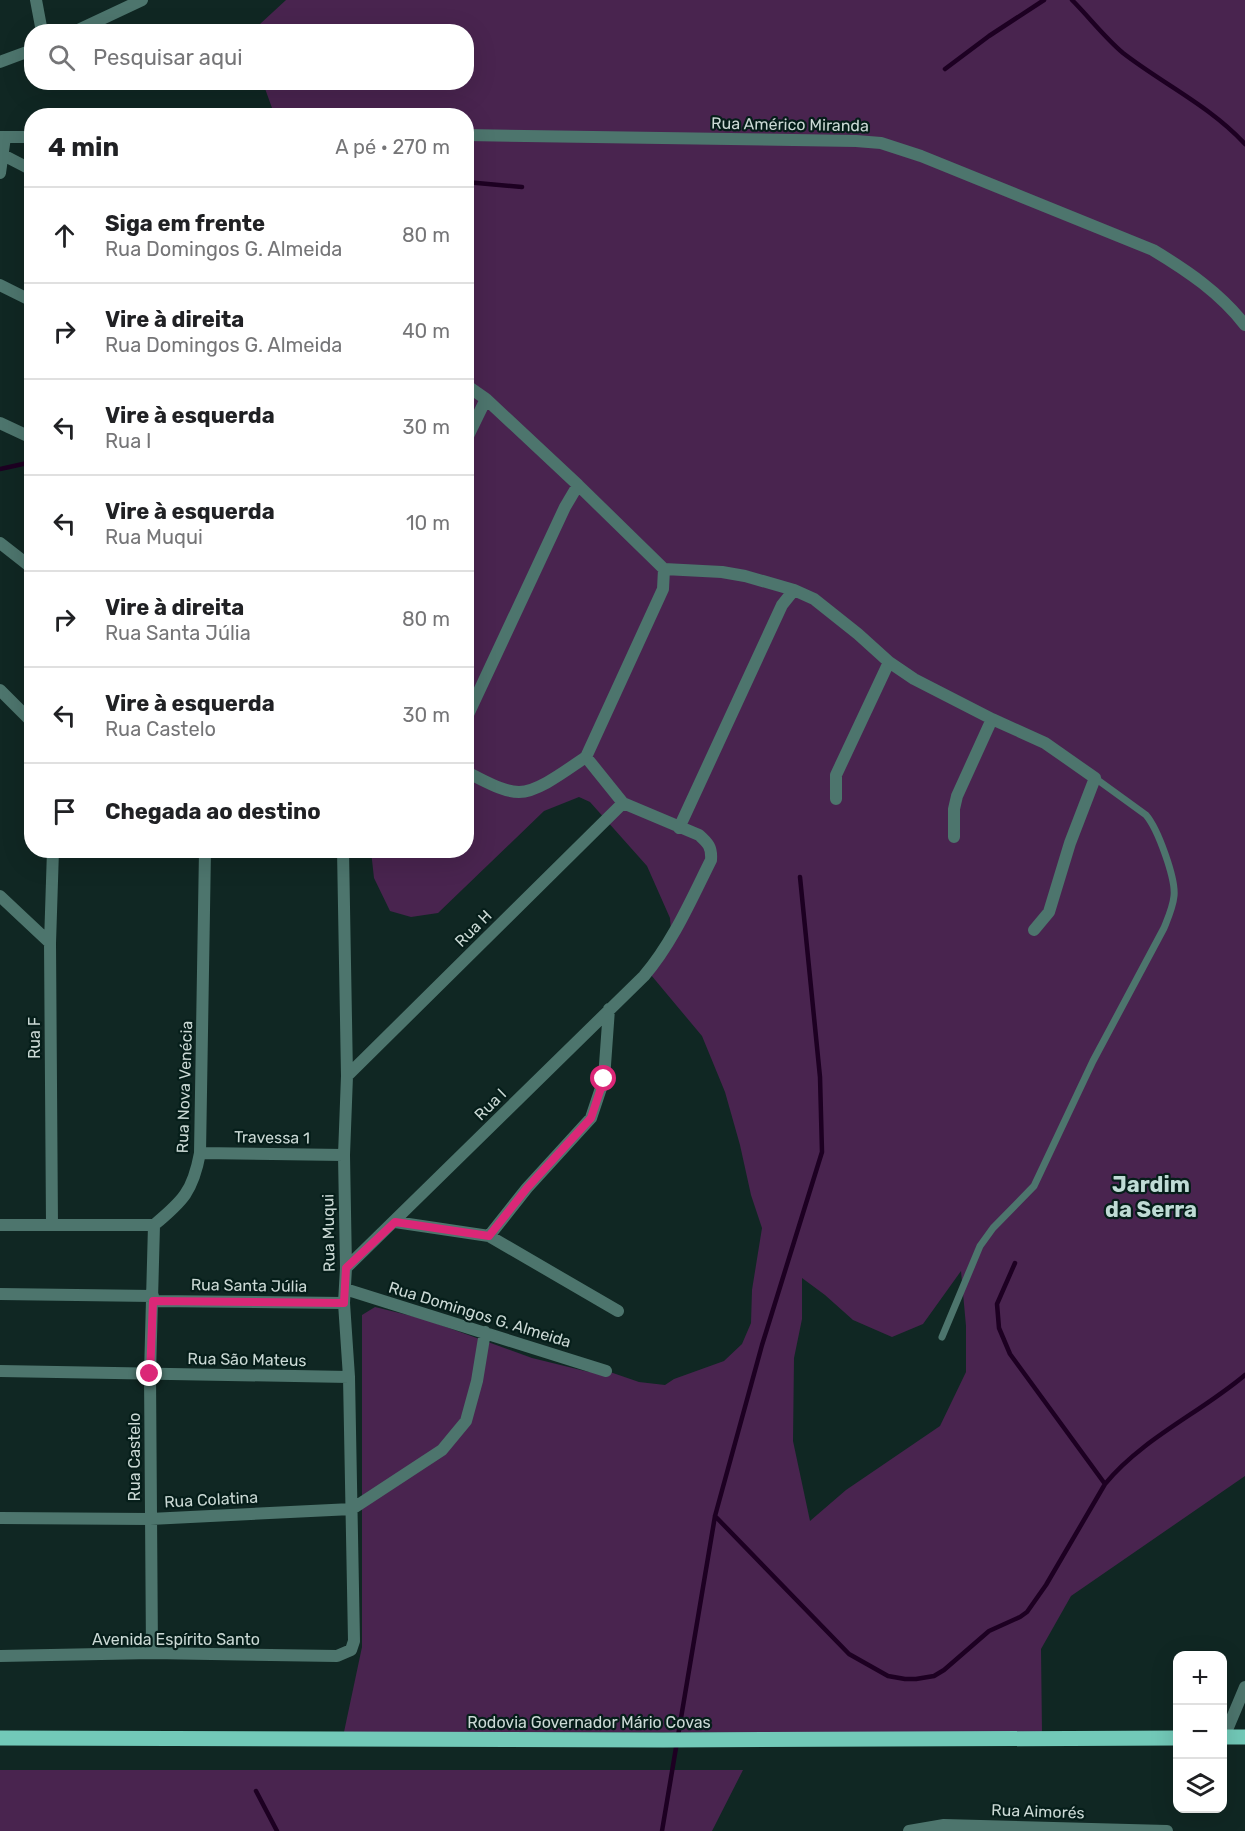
<!DOCTYPE html>
<html lang="pt">
<head>
<meta charset="utf-8">
<style>
	:root { --surface:#fff; --page:#f6f6f6; --text:#202124; --muted:#757577; --line:#e0e0e0 }
	body { margin:0; font-family:Rubik,sans-serif; background:var(--page); color:var(--text) }
	.controls { position:absolute; right:18px; bottom:18px; display:grid; overflow:hidden; border-radius:12px; box-shadow:0 6px 24px #0002 }
	.controls button { width:54px; height:54px; display:grid; place-items:center; padding:0; border:0; border-bottom:2px solid var(--line); background:var(--surface); color:var(--text); font:30px sans-serif }
	.stop { position:absolute; width:18px; height:18px; margin:-14px; border:4px solid #db2777; border-radius:50%; background:#fff }
	.stop.end { background:#db2777; border-color:#fff; box-shadow:0 2px 6px #0008 }
	.list { margin:0; padding:0; list-style:none }
	h2 { display:flex; justify-content:space-between; align-items:center; height:78px; margin:0; padding:0 24px; font-size:26px }
	h2 small { font-size:20px; font-weight:400; color:var(--muted) }
	.list li { display:grid; grid-template-columns:39px 1fr auto; gap:18px; align-items:center; box-sizing:border-box; height:96px; padding:0 24px; border-top:2px solid var(--line) }
	.list b { display:block; font-size:22px; white-space:nowrap }
	.list p { margin:0; font-size:20px; white-space:nowrap; color:var(--muted) }
	.list em { font-size:20px; font-style:normal; color:var(--muted) }
	.icon { flex:none; width:33px; height:33px; fill:none; stroke:currentColor; stroke-width:2; stroke-linecap:round; stroke-linejoin:round }
	.map { position:relative; flex:none; width:1245px; height:1831px; overflow:hidden }
	.search { position:absolute; background:var(--surface); box-shadow:0 6px 24px #0002; left:24px; top:24px; width:450px; height:66px; display:flex; align-items:center; gap:15px; box-sizing:border-box; padding:0 21px; border-radius:24px; color:var(--muted); font-size:22px }
	.panel { position:absolute; background:var(--surface); box-shadow:0 6px 24px #0002; left:24px; top:108px; width:450px; height:750px; border-radius:24px }
	.map>svg:first-child { display:block }
	.green { fill:#49244f; fill-rule:evenodd }
	.lines { fill:none; stroke-linecap:round; stroke-linejoin:round }
	.stream { stroke:#1d0022; stroke-width:4.5 }
	.lane { stroke:#4d756d; stroke-width:7 }
	.street { stroke:#4d756d; stroke-width:12 }
	.primary { stroke:#72c9b8; stroke-width:15 }
	.route { stroke:#db2777; stroke-width:8 }
	.labels { text-anchor:middle; stroke-width:4.5; stroke-linejoin:round; paint-order:stroke }
	.street-label { font-size:16px; fill:#cbd9d5; stroke:#061e1a }
	.district-label { font-size:22px; font-weight:bold; fill:#bfdbd5; stroke:#061e1a }
</style>
</head>
<body>
<div class="map">
<svg width="1245" height="1831" viewBox="0 0 1245 1831">
	<rect width="100%" height="100%" fill="#102723"/>
	<path class="green" d="M 286,0 L 1245,0 L 1245,1476 L 1071,1596 L 1041,1649 L 1042,1733 L 344,1732 L 362,1647 L 362,1315 L 375,1307 L 424,1319 L 532,1358 L 589,1372 L 610,1372 L 639,1382 L 665,1385 L 674,1379 L 724,1361 L 742,1344 L 751,1323 L 752,1290 L 762,1228 L 751,1195 L 740,1145 L 725,1092 L 702,1036 L 651,975 L 672,944 L 670,918 L 647,866 L 590,802 L 579,797 L 544,811 L 438,913 L 411,917 L 390,911 L 374,878 L 371,851 L 466,850 L 466,116 L 270,115 L 272,108 L 263,83 L 466,82 L 466,32 L 260,32 L 260,24 ZM 961,1271 L 966,1326 L 966,1372 L 940,1426 L 846,1490 L 810,1521 L 793,1441 L 794,1358 L 802,1319 L 802,1278 L 825,1295 L 853,1320 L 892,1337 L 923,1324 Z
		M 0,1770 L 743,1770 L 712,1831 L 0,1831 Z"/>
	<g class="lines">
		<path class="stream" d="M 1072,0 C 1089,17 1105,38 1123,53 C 1163,84 1210,106 1245,144
			M 945,69 L 989,36 L 1044,0
			M 466,182 L 522,187
			M 0,469 L 32,462
			M 1015,1263 L 997,1304 L 999,1328 L 1010,1354 L 1105,1484
			M 715,1516 L 849,1654 L 888,1676 L 905,1679 L 916,1679 L 934,1676 L 944,1670 L 989,1631 L 1020,1617 L 1027,1612 L 1046,1585 L 1105,1484 C 1143,1438 1200,1413 1245,1375
			M 256,1791 L 277,1831
			M 662,1831 L 715,1516 L 762,1345 L 822,1152 L 820,1077 L 800,877"/>
		<path class="lane" d="M 942,1337 L 980,1246 L 993,1228 L 1034,1186 L 1093,1061 L 1164,928 C 1168,918 1173,907 1174,896 C 1176,879 1158,829 1146,815 L 1095,778"/>
		<path class="street" d="M 36,0 L 42,32
			M 74,32 L 142,0
			M 0,62 L 32,50
			M 466,135 L 856,141 L 881,143 L 921,156 L 1153,250 C 1188,271 1220,293 1245,325
			M 0,137 L 32,137
			M 3,155 L 32,170
			M 0,173 L 5,137
			M 0,285 L 32,301
			M 466,385 L 486,399 L 466,440
			M 486,399 L 578,485
			M 0,423 L 32,438
			M 0,543 L 32,568
			M 664,569 L 722,572 L 745,576 L 794,590
			M 0,690 L 32,722
			M 466,719 L 565,507 L 578,485 L 664,569 L 663,589 L 586,757
			M 836,799 L 836,775 L 889,662
			M 679,828 L 782,605 L 794,590 L 814,599 L 858,634 L 889,662 L 914,679 L 992,719 L 1045,743 L 1095,778 L 1070,843 L 1049,912 L 1034,930
			M 954,837 L 954,809 L 957,796 L 992,719
			M 0,896 L 50,943
			M 347,1076 L 623,803
			M 200,1153 L 344,1155
			M 395,1222 L 489,1236 L 618,1311
			M 0,1225 L 154,1225 C 183,1201 193,1191 200,1153 L 205,850
			M 52,1225 L 50,943 L 53,850
			M 489,1236 L 527,1188 L 591,1118 L 604,1079 L 609,1009
			M 346,1268 L 644,976 C 673,942 691,900 711,860 C 712,847 708,843 699,835 L 623,803 L 586,757 C 569,768 539,792 519,792 C 502,792 482,779 466,772
			M 345,1289 L 606,1371
			M 0,1294 L 153,1296
			M 153,1301 L 344,1303
			M 0,1371 L 349,1377
			M 0,1518 L 150,1519 L 352,1509 L 442,1450 L 466,1421 L 477,1381 L 485,1332
			M 152,1653 L 150,1374 L 154,1225
			M 0,1656 L 152,1653 L 337,1656 L 351,1650 L 354,1641 L 349,1377 L 344,1303 L 346,1268 L 344,1155 L 347,1076 L 343,850
			M 1224,1737 L 1245,1687
			M 909,1831 L 944,1825 L 1167,1831"/>
		<path class="primary" d="M 1222,1737 L 1245,1737
			M 0,1738 L 663,1740 L 1178,1738"/>
	</g>
	<g class="lines">
		<path class="route" d="M 150,1374 L 153,1301 L 344,1303 L 346,1268 L 395,1222 L 489,1236 L 527,1188 L 591,1118 L 604,1079"/>
	</g>
	<g class="labels">
		<g class="street-label">
			<text transform="translate(790 124) rotate(1)" y="6">Rua Américo Miranda</text>
			<text transform="translate(473 928) rotate(-45)" y="6">Rua H</text>
			<text transform="translate(34 1038) rotate(-90)" y="6">Rua F</text>
			<text transform="translate(184 1087) rotate(-88)" y="6">Rua Nova Venécia</text>
			<text transform="translate(490 1104) rotate(-45)" y="6">Rua I</text>
			<text transform="translate(272 1137) rotate(1)" y="6">Travessa 1</text>
			<text transform="translate(328 1233) rotate(-91)" y="6">Rua Muqui</text>
			<text transform="translate(249 1285) rotate(1)" y="6">Rua Santa Júlia</text>
			<text transform="translate(480 1314) rotate(17)" y="6">Rua Domingos G. Almeida</text>
			<text transform="translate(247 1359) rotate(1)" y="6">Rua São Mateus</text>
			<text transform="translate(134 1457) rotate(-90)" y="6">Rua Castelo</text>
			<text transform="translate(211 1499) rotate(-3)" y="6">Rua Colatina</text>
			<text x="176" y="1645">Avenida Espírito Santo</text>
			<text x="589" y="1728">Rodovia Governador Mário Covas</text>
			<text transform="translate(1038 1811) rotate(2)" y="6">Rua Aimorés</text>
		</g>
		<g class="district-label">
			<text x="1151" y="1192">Jardim<tspan x="1151" dy="25">da Serra</tspan></text>
		</g>
	</g>
</svg>
<div class="controls">
<button>+</button>
<button>−</button>
<button><svg class="icon" aria-label="layers" viewBox="0 0 24 24"><path d="M12 4l9 5-9 5-9-5zM3 14l9 5 9-5"/></svg></button>
</div>
<div class="stop" style="left:604px;top:1079px"></div>
<div class="stop end" style="left:150px;top:1374px"></div>
<div class="search"><svg class="icon" aria-label="search" viewBox="0 0 24 24"><circle cx="10" cy="10" r="6"/><path d="M15 15l6 6"/></svg>Pesquisar aqui</div>
<section class="panel">
<h2>4 min<small>A pé · 270 m</small></h2>
<ul class="list">
<li><svg class="icon" aria-label="ahead" viewBox="0 0 24 24"><path d="M12 20V5M6 11l6-6 6 6"/></svg><div><b>Siga em frente</b><p>Rua Domingos G. Almeida</p></div><em>80 m</em></li>
<li><svg class="icon" aria-label="right" viewBox="0 0 24 24"><path d="M7 20v-9h11M14 6l5 5-5 5"/></svg><div><b>Vire à direita</b><p>Rua Domingos G. Almeida</p></div><em>40 m</em></li>
<li><svg class="icon" aria-label="left" viewBox="0 0 24 24"><path d="M17 20v-9H6M10 6l-5 5 5 5"/></svg><div><b>Vire à esquerda</b><p>Rua I</p></div><em>30 m</em></li>
<li><svg class="icon" aria-label="left" viewBox="0 0 24 24"><path d="M17 20v-9H6M10 6l-5 5 5 5"/></svg><div><b>Vire à esquerda</b><p>Rua Muqui</p></div><em>10 m</em></li>
<li><svg class="icon" aria-label="right" viewBox="0 0 24 24"><path d="M7 20v-9h11M14 6l5 5-5 5"/></svg><div><b>Vire à direita</b><p>Rua Santa Júlia</p></div><em>80 m</em></li>
<li><svg class="icon" aria-label="left" viewBox="0 0 24 24"><path d="M17 20v-9H6M10 6l-5 5 5 5"/></svg><div><b>Vire à esquerda</b><p>Rua Castelo</p></div><em>30 m</em></li>
<li><svg class="icon" aria-label="arrive" viewBox="0 0 24 24"><path d="M6 21V4h12l-3 4 3 4H6"/></svg><div><b>Chegada ao destino</b></div></li>
</ul>
</section>
</div>
</body>
</html>
